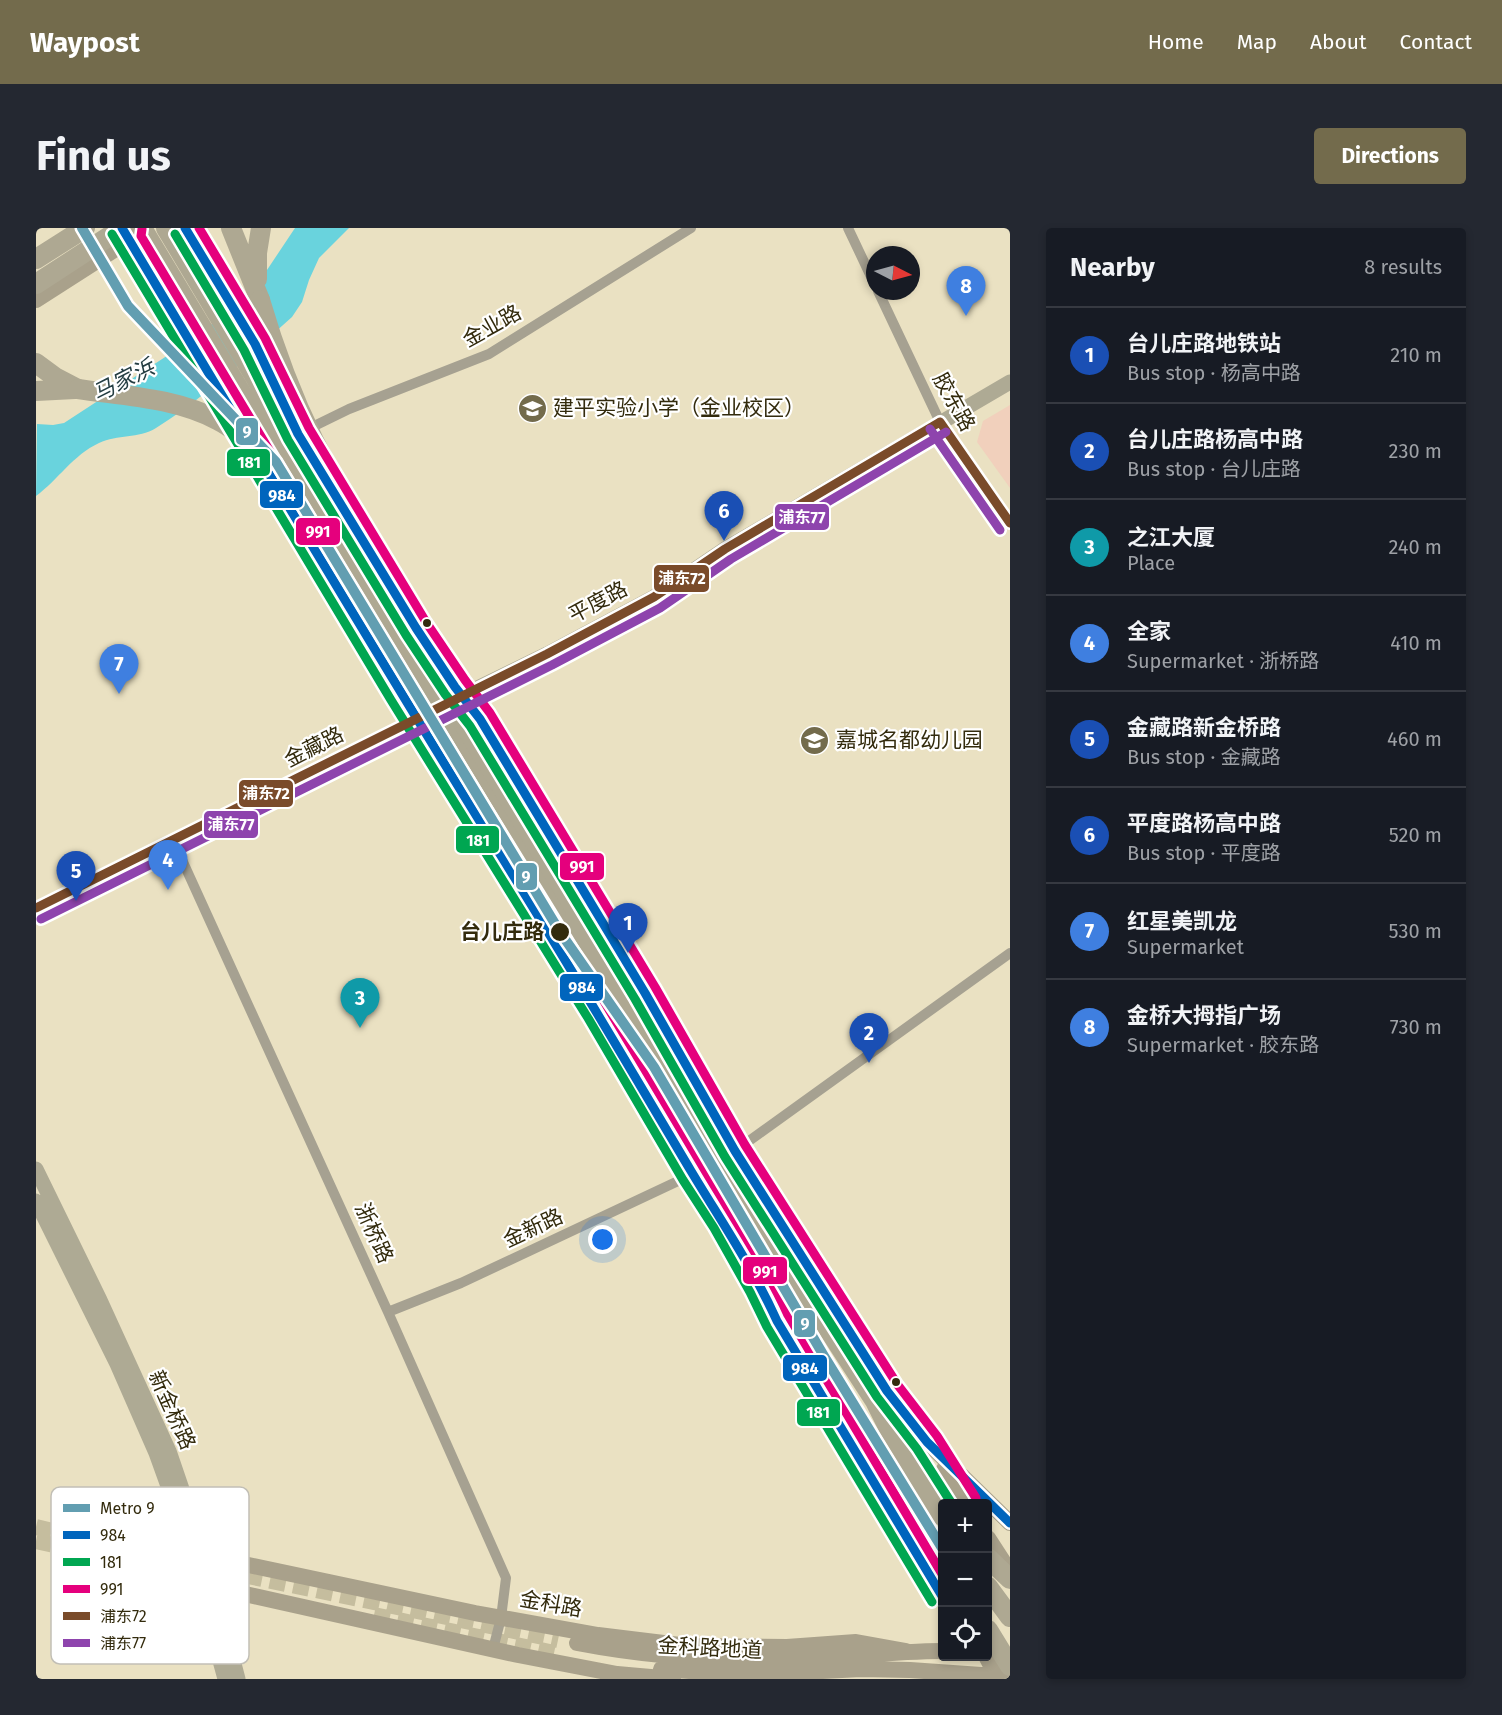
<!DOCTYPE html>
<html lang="en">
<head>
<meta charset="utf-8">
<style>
	:root { --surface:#171b24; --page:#242831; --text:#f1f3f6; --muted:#9ea1a6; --line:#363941; --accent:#736b4c }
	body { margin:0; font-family:"Fira Sans","Noto Sans SC",sans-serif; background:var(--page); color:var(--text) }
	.controls { position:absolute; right:18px; bottom:18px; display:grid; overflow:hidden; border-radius:6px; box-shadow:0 3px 9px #0003 }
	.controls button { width:54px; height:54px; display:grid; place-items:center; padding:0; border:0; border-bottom:2px solid var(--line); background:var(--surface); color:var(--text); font:30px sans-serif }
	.compass { position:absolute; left:830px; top:18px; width:54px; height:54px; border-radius:50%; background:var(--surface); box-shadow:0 3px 9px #0003; rotate:96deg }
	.you { position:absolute; left:567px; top:1012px; width:21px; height:21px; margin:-15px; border:4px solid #fff; border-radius:50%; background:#1a73e8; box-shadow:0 0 0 9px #1a73e833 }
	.badge { display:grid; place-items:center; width:39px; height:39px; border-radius:50%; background:var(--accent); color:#fff; font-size:20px; font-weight:700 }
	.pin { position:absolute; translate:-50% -50px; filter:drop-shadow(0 2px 3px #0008) }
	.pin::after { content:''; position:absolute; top:32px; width:21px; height:18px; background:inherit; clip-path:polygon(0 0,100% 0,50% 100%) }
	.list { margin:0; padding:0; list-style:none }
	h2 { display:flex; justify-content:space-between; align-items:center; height:78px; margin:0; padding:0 24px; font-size:26px }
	h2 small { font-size:20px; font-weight:400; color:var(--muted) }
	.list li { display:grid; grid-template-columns:39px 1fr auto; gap:18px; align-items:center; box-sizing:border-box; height:96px; padding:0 24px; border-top:2px solid var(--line) }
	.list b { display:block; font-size:22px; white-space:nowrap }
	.list p { margin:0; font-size:20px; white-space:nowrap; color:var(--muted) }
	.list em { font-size:20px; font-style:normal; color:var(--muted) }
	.icon { flex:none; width:33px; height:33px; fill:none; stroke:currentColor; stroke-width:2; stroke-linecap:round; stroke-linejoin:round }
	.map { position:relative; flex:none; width:974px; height:1451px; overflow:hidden; border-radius:6px }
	header { display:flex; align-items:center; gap:36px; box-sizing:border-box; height:84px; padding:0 30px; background:var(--accent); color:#fff }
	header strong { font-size:28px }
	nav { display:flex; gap:33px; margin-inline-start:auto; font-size:21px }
	.intro { display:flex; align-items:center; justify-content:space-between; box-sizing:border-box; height:144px; padding:0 36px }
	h1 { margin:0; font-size:42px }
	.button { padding:15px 27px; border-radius:6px; background:var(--accent); color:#fff; font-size:21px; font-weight:700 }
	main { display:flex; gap:36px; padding:0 36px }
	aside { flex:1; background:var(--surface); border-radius:6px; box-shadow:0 3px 9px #0003 }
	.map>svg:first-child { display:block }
	.green { fill:#f1d0bc }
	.water { fill:#69d3dd }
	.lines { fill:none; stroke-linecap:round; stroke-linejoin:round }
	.primary-tunnel { stroke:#c5bd9e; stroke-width:16; stroke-dasharray:16 8; stroke-linecap:butt }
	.street { stroke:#a6a191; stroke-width:10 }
	.secondary { stroke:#aeaa94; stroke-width:15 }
	.primary { stroke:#a9a18b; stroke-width:16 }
	.highway { stroke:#aea892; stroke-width:20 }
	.highway-bridge { stroke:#aea892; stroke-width:20 }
	.bus-1-casing { stroke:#fff; stroke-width:14 }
	.bus-2-casing { stroke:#fff; stroke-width:14 }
	.bus-3-casing { stroke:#fff; stroke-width:14 }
	.bus-4-casing { stroke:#fff; stroke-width:14 }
	.bus-5-casing { stroke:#fff; stroke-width:14 }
	.bus-1 { stroke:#0065bd; stroke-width:9 }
	.bus-2 { stroke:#00a651; stroke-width:9 }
	.bus-3 { stroke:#e5007d; stroke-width:9 }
	.bus-4 { stroke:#7a4b2a; stroke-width:9 }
	.bus-5 { stroke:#8e44ad; stroke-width:9 }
	.metro-1-casing { stroke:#fff; stroke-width:15 }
	.metro-1 { stroke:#629eb1; stroke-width:10 }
	.bus-dot { fill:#332b0d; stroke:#fff; stroke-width:2 }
	.labels { text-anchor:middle; stroke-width:4.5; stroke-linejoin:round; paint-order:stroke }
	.street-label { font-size:21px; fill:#332b0d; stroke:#fff }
	.poi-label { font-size:21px; fill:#332b0d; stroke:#fff; text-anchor:start }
	.stop-label { font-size:21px; font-weight:bold; fill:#332b0d; stroke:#fff; text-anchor:end }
	.water-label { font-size:22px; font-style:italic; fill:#243d42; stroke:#fff }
	.key { fill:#fff; stroke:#c2bfb6; stroke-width:1.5 }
	.key-label { font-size:16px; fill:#332b0d }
	.line-badge { stroke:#fff; stroke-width:2 }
	.badge-label { font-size:16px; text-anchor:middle; font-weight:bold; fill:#fff }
</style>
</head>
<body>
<header>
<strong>Waypost</strong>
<nav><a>Home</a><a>Map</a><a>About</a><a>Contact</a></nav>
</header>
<div class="intro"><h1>Find us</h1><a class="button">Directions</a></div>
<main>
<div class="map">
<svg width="974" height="1451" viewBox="0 0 974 1451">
	<rect width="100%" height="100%" fill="#eae1c2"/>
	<path class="green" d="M 974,177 L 974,260 L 941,214 L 947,193 Z"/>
	<path class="water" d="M 259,0 L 313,0 L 283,30 L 273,52 L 266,74 L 256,89 C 212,128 170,169 120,200 C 102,211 82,206 63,215 C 37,227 22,252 0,268 L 1,196 L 17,197 L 28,195 L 143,120 L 213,69 Z"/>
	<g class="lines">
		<path class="primary-tunnel" d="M 0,1299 L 173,1340 L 522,1412
			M 0,1313 L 175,1352
			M 338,1387 L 523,1426"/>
		<path class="street" d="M 812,0 L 839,57
			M 842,63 L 904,194 L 974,295
			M 270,202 L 313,181 L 453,126 L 655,0
			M 137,612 L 352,1084 L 470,1350 L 465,1390 L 457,1421
			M 0,680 L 380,490
			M 699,923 L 974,725
			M 352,1084 L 425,1055 L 657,946"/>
		<path class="secondary" d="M 417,472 L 511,426 L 618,369 L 689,321 L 974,154
			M 0,941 L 64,1072 L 133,1223 L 173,1340 L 202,1451
			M 0,973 L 81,1136 L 120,1225 L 160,1336 L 166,1367 L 189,1451"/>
		<path class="primary" d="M 86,0 L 213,213
			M 149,0 L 219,116 L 260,203
			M 0,72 L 103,6
			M 239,255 L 365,466 L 562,784 L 657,946 L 688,994 L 725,1058 L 741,1093 L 906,1368
			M 373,389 L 419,459 L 444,491 L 609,765 L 699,923 L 851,1163 L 891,1214 L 974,1295
			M 908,1241 L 930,1276
			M 952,1310 L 974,1344
			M 156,1325 L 439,1385 L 562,1407 L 652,1418 L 751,1419 L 820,1414 L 870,1423
			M 164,1356 L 482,1427 L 581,1446 L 637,1451
			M 541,1415 C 608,1428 677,1433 746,1432 C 800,1431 853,1423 906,1423
			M 950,1428 L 962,1451
			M 625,1441 L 710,1447 L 825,1441 L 874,1442 L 974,1449"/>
		<path class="highway" d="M 195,0 L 224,72
			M 0,31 L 49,0
			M 221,51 L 221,25 L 225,0
			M 0,135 L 19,149 L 42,161
			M 0,163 L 39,161
			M 220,221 L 262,273
			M 423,490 L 756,1045 L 839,1173 L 853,1201 L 906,1288
			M 520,688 L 810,1172 L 906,1329
			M 713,1028 L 725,1058
			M 952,1330 L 974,1351
			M 952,1359 L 974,1389"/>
		<path class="highway-bridge" d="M 106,0 L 520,688
			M 130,0 L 423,490
			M 0,56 L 86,0
			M 224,72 C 238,120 256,168 278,213 C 297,250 318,285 338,321
			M 42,161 C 89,168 141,170 183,193 C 197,200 209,211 220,221
			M 952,1402 L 974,1438"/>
		<defs>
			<path id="bus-1" d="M 86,0 C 215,216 344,433 477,647 C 538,745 596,844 655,943 C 685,993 717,1040 741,1093 L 906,1368
				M 149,0 L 219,116 L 262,206 L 380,400 L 419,459 L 444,491 L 609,765 L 699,923 L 851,1163 L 891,1214 L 974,1295"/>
			<path id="bus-2" d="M 76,6 L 355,472 L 552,790 L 647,952 L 678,1000 L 714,1064 L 731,1099 L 896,1374
				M 139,6 L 208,122 L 252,212 L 370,407 L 409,466 L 434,498 L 599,771 L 689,929 L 841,1169 L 881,1221 L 916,1276"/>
			<path id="bus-3" d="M 163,0 L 229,110 L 273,200 L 390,394 L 429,452 L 454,485 L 619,759 L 709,917 L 861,1156 L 901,1208 L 940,1270
				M 106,1 L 105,8 C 233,222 360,435 491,647 C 550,742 607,838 664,934 C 694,985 727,1033 752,1087 L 906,1346"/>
			<path id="bus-4" d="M 904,194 L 974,295
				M 0,680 L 511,426 L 618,369 L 689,321 L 904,194"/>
			<path id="bus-5" d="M 894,201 L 964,302
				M 5,691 L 516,437 L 624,380 L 695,331 L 910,204"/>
		</defs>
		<use href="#bus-1" class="bus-1-casing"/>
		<use href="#bus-2" class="bus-2-casing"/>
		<use href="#bus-3" class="bus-3-casing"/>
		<use href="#bus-4" class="bus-4-casing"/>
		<use href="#bus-5" class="bus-5-casing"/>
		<use href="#bus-1" class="bus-1"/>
		<use href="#bus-2" class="bus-2"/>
		<use href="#bus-3" class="bus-3"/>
		<use href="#bus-4" class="bus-4"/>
		<use href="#bus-5" class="bus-5"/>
		<defs>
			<path id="metro-1" d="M 46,0 L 92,78 L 240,234 L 524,704 L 618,839 L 788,1128 L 906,1320"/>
		</defs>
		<use href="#metro-1" class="metro-1-casing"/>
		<use href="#metro-1" class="metro-1"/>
	</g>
	<defs>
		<symbol id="school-disc" viewBox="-11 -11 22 22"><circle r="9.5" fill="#736b4c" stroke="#fff"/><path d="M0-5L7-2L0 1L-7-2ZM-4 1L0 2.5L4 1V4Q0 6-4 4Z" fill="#fff"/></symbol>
	</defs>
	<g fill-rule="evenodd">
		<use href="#school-disc" x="480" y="164" width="33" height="33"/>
		<use href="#school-disc" x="762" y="496" width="33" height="33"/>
	</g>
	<g class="bus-dot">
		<circle cx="391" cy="395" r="5"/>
		<circle cx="524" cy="704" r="10"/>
		<circle cx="860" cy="1154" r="5"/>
	</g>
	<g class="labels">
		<g class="street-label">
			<text transform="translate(456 98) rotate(-29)" y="7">金业路</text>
			<text transform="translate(918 174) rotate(61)" y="7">胶东路</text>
			<text transform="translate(562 374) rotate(-28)" y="7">平度路</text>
			<text transform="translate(278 519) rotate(-27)" y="7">金藏路</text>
			<text transform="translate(497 1000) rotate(-25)" y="7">金新路</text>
			<text transform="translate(338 1005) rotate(66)" y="7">浙桥路</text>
			<text transform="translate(136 1182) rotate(66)" y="7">新金桥路</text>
			<text transform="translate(515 1376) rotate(10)" y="7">金科路</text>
			<text transform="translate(674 1420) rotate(3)" y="7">金科路地道</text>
		</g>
		<g class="poi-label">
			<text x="517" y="187">建平实验小学（金业校区）</text>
			<text x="800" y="519">嘉城名都幼儿园</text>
		</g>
		<g class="stop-label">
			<text x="508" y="711">台儿庄路</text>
		</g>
		<g class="water-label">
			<text transform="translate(87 152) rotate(-27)" y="8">马家浜</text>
		</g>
	</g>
	<rect x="15" y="1259" width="198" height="177" rx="9" class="key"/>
	<rect x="27" y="1276" width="27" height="8" fill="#629eb1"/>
	<rect x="27" y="1303" width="27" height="8" fill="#0065bd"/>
	<rect x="27" y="1330" width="27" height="8" fill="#00a651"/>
	<rect x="27" y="1357" width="27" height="8" fill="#e5007d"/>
	<rect x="27" y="1384" width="27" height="8" fill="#7a4b2a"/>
	<rect x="27" y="1411" width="27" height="8" fill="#8e44ad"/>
	<g class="key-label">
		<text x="64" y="1286">Metro 9</text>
		<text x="64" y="1313">984</text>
		<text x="64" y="1340">181</text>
		<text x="64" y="1367">991</text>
		<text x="64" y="1394">浦东72</text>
		<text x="64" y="1421">浦东77</text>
	</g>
	<g class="line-badge">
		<rect x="199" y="189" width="24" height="29" rx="6" fill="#629eb1"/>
		<rect x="190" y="220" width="45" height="29" rx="6" fill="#00a651"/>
		<rect x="223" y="252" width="45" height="29" rx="6" fill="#0065bd"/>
		<rect x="738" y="275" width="56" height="28" rx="6" fill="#8e44ad"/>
		<rect x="259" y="289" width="46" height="29" rx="6" fill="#e5007d"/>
		<rect x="617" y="336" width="57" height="29" rx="6" fill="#7a4b2a"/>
		<rect x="202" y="551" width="56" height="29" rx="6" fill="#7a4b2a"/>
		<rect x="167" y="582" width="56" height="29" rx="6" fill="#8e44ad"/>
		<rect x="419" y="597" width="45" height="29" rx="6" fill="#00a651"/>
		<rect x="523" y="624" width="46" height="29" rx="6" fill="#e5007d"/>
		<rect x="479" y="634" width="23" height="29" rx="6" fill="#629eb1"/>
		<rect x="523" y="745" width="45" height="29" rx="6" fill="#0065bd"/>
		<rect x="706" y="1028" width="46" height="29" rx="6" fill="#e5007d"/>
		<rect x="757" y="1081" width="23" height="29" rx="6" fill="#629eb1"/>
		<rect x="746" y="1126" width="46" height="28" rx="6" fill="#0065bd"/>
		<rect x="760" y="1170" width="45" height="29" rx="6" fill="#00a651"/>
	</g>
	<g class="badge-label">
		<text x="211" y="209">9</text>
		<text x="213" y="240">181</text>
		<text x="246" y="273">984</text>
		<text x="766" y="295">浦东77</text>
		<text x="282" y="309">991</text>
		<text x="646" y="356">浦东72</text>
		<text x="230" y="571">浦东72</text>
		<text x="195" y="602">浦东77</text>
		<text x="442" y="618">181</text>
		<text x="546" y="644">991</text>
		<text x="490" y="654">9</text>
		<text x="546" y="765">984</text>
		<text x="729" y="1049">991</text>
		<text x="769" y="1101">9</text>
		<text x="769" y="1146">984</text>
		<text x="782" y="1190">181</text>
	</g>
</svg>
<div class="controls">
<button>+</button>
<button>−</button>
<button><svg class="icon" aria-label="locate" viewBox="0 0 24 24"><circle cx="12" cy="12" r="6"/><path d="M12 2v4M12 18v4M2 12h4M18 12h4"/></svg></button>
</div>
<svg class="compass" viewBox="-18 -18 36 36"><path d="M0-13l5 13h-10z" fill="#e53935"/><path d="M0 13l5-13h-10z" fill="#9ea1a6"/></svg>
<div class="you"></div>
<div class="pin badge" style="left:592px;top:725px;background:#1a4fb4">1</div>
<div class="pin badge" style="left:833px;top:835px;background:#1a4fb4">2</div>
<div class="pin badge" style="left:324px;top:800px;background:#0f9aa8">3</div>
<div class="pin badge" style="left:132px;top:662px;background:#3f7fe0">4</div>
<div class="pin badge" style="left:40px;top:673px;background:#1a4fb4">5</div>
<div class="pin badge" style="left:688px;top:313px;background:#1a4fb4">6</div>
<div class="pin badge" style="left:83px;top:466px;background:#3f7fe0">7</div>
<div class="pin badge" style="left:930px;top:88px;background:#3f7fe0">8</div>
</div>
<aside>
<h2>Nearby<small>8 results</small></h2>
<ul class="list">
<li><span class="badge" style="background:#1a4fb4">1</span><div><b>台儿庄路地铁站</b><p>Bus stop · 杨高中路</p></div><em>210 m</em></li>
<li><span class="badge" style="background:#1a4fb4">2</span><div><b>台儿庄路杨高中路</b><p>Bus stop · 台儿庄路</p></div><em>230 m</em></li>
<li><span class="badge" style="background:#0f9aa8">3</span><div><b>之江大厦</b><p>Place</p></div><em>240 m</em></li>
<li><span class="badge" style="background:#3f7fe0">4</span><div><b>全家</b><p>Supermarket · 浙桥路</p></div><em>410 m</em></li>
<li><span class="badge" style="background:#1a4fb4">5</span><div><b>金藏路新金桥路</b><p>Bus stop · 金藏路</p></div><em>460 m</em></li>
<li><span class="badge" style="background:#1a4fb4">6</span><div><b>平度路杨高中路</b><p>Bus stop · 平度路</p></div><em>520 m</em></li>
<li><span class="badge" style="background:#3f7fe0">7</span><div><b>红星美凯龙</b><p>Supermarket</p></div><em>530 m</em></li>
<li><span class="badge" style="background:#3f7fe0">8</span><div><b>金桥大拇指广场</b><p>Supermarket · 胶东路</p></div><em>730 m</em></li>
</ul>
</aside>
</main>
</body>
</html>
